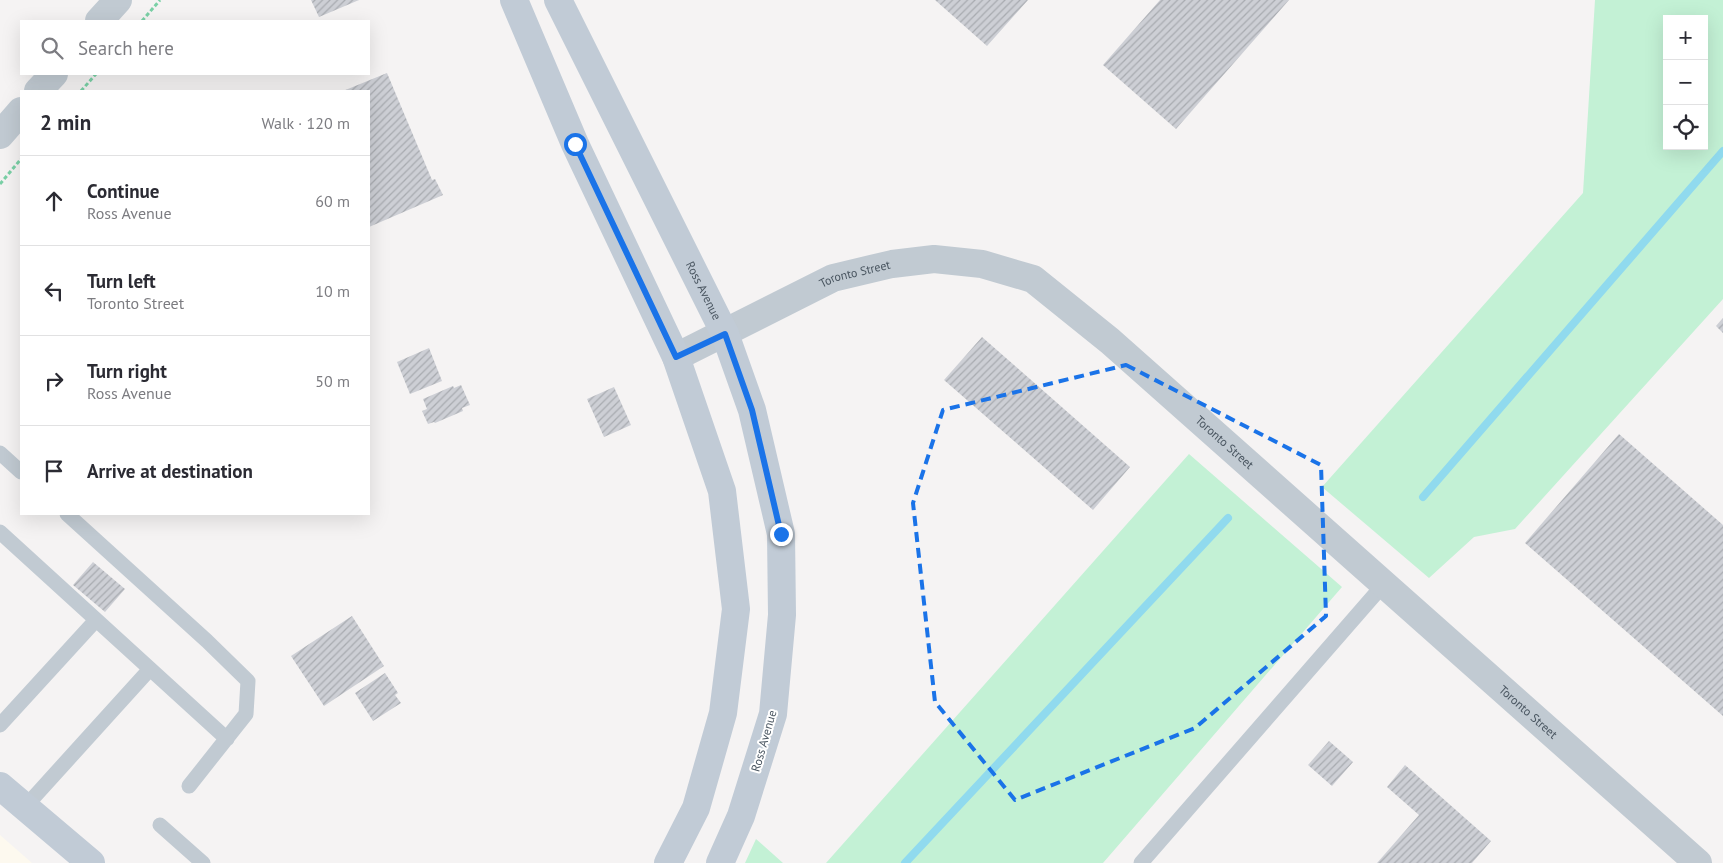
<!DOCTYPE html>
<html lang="en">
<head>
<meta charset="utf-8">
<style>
	:root { --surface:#fff; --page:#f2f2f3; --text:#2b2b33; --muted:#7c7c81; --line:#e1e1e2 }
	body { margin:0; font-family:"PT Sans",sans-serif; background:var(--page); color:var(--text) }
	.controls { position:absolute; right:15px; top:15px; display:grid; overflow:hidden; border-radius:0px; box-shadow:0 5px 20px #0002 }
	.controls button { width:45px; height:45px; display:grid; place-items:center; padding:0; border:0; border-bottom:1px solid var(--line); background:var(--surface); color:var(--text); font:25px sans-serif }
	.stop { position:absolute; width:15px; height:15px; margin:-11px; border:4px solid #1a73e8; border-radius:50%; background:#fff }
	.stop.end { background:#1a73e8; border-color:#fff; box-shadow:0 1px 5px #0008 }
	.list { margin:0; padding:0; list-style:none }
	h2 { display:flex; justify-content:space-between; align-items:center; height:65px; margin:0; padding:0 20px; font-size:21px }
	h2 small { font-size:16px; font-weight:400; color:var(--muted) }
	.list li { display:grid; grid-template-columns:32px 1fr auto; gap:15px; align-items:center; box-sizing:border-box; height:90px; padding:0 20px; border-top:1px solid var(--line) }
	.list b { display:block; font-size:19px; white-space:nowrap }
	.list p { margin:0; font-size:16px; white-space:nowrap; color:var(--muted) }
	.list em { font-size:16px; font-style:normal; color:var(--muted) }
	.icon { flex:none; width:28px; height:28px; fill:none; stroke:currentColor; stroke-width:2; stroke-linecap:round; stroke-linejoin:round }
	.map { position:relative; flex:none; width:1723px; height:863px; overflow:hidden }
	.search { position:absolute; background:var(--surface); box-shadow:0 5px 20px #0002; left:20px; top:20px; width:350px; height:55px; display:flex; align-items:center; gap:12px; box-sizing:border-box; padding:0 18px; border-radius:0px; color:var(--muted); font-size:19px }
	.panel { position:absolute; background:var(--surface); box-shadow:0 5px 20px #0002; left:20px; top:90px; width:350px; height:425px; border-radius:0px }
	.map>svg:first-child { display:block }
	.commercial { fill:#fdf9ef }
	.grass { fill:#c3f1d5; fill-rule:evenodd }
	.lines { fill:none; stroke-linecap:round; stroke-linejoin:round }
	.stream { stroke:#90daee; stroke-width:8 }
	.building { fill:url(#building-hatch) }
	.path { stroke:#7ad0a6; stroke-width:3; stroke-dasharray:4 2.5; stroke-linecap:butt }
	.lane { stroke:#c1cad2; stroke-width:15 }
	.street { stroke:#c1cad2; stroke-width:28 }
	.secondary { stroke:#c1cbd6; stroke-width:28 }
	.route { stroke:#1a73e8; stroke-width:6 }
	.marked { fill:none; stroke:#1a73e8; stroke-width:4; stroke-dasharray:10 6; stroke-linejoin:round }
	.labels { text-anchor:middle; stroke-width:4; stroke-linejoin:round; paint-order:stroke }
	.street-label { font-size:12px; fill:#4a5661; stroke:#fff }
</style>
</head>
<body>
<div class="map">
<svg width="1723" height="863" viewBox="0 0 1723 863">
	<defs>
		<pattern id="building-hatch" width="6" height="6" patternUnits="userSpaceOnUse" patternTransform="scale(1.25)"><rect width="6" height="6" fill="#cdcfd5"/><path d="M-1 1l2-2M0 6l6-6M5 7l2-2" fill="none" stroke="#a8abb0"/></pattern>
	</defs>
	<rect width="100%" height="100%" fill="#f5f3f3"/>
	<path class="commercial" d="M 0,835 L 32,863 L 0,863 Z"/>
	<path class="grass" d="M 1595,0 L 1723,0 L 1723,299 L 1515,529 L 1474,537 L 1429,578 L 1322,487 L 1583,193 ZM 1667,19 L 1704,19 L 1704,146 L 1667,146 Z
		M 1189,454 L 1342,587 L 1103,863 L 826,863 Z
		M 756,839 L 783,863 L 745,863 Z"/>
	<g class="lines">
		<path class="stream" d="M 1423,497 L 1723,151
			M 905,863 L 1228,518"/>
	</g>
	<path class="building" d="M 311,0 L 359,0 L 319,17 Z
		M 935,0 L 1028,0 L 987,46 Z
		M 1160,0 L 1289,0 L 1176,129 L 1103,65 Z
		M 387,73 L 432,180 L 435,179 L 443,195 L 369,227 L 369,91 L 343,91 Z
		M 1723,318 L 1723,333 L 1716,326 Z
		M 982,337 L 1130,467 L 1093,510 L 944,380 Z
		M 429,348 L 442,381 L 410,394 L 397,362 Z
		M 461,385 L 470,405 L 462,408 L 463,411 L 435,423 L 434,422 L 428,424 L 422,411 L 427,409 L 423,399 L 453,386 L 454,388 Z
		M 614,387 L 631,425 L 604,437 L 587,399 Z
		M 1619,434 L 1723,525 L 1723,716 L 1525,543 Z
		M 93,562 L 125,589 L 105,612 L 73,585 Z
		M 352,616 L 384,666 L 324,706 L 291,656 Z
		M 385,673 L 398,693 L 395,695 L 401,703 L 373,721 L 355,693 Z
		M 1329,741 L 1353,762 L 1332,786 L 1308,765 Z
		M 1405,765 L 1491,841 L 1472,863 L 1377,863 L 1419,815 L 1387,787 Z"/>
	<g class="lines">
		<path class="path" d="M 142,21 L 160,0
			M 81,91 L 96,74
			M 0,184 L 21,159"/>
		<path class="lane" d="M 0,453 L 21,472
			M 67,514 L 207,641 L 248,681 L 246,714 L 189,786
			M 0,532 L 227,739
			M 0,725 L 96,620
			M 25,807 L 150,669
			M 160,825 L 203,863
			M 1141,863 L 1384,584"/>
		<g class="street">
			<path d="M 99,21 L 118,0"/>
			<path d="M 38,91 L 54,74"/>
			<path d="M 0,135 L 21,111"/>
			<path id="s1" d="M 676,357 L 833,278 L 892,264 L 934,259 L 982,264 L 1033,279 L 1110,341 L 1698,863"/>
		</g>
		<g class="secondary">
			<path d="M 514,0 L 575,144 L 676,357 L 722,491 L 736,609 L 723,713 L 696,808 L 668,863"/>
			<path id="s2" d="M 558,0 L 725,334 L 752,410 L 781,534 L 782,615 L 773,714 L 741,816 L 720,863"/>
			<path d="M 0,786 L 91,863"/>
		</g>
	</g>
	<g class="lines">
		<path class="route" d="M 575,144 L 676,357 L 725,334 L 752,410 L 781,534"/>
	</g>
	<path class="marked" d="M 1126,365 L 1321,465 L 1326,616 L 1195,728 L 1015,800 L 935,702 L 913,503 L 943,410 Z"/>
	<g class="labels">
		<g class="street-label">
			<text dy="4" stroke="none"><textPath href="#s1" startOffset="198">Toronto Street</textPath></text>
			<text dy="4" stroke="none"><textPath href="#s2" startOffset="325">Ross Avenue</textPath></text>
			<text dy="4" stroke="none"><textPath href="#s1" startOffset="632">Toronto Street</textPath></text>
			<text dy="4" stroke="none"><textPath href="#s1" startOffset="1038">Toronto Street</textPath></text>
			<text transform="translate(764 741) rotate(-74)" y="4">Ross Avenue</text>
		</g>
	</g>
</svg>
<div class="controls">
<button>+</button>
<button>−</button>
<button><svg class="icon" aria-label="locate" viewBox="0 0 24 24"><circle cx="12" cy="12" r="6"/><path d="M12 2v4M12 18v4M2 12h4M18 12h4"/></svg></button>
</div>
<div class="stop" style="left:575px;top:144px"></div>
<div class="stop end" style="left:781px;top:534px"></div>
<div class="search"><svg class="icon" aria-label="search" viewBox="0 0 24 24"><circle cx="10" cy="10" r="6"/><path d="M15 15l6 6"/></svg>Search here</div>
<section class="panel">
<h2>2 min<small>Walk · 120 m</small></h2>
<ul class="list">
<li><svg class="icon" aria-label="ahead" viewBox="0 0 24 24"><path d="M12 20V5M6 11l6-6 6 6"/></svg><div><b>Continue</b><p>Ross Avenue</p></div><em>60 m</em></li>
<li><svg class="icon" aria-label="left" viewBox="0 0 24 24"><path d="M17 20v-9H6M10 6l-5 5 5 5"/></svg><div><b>Turn left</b><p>Toronto Street</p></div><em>10 m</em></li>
<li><svg class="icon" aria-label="right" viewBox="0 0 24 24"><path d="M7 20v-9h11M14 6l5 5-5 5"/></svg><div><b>Turn right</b><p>Ross Avenue</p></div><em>50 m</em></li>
<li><svg class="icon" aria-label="arrive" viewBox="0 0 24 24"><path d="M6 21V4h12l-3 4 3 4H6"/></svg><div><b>Arrive at destination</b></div></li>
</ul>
</section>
</div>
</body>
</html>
